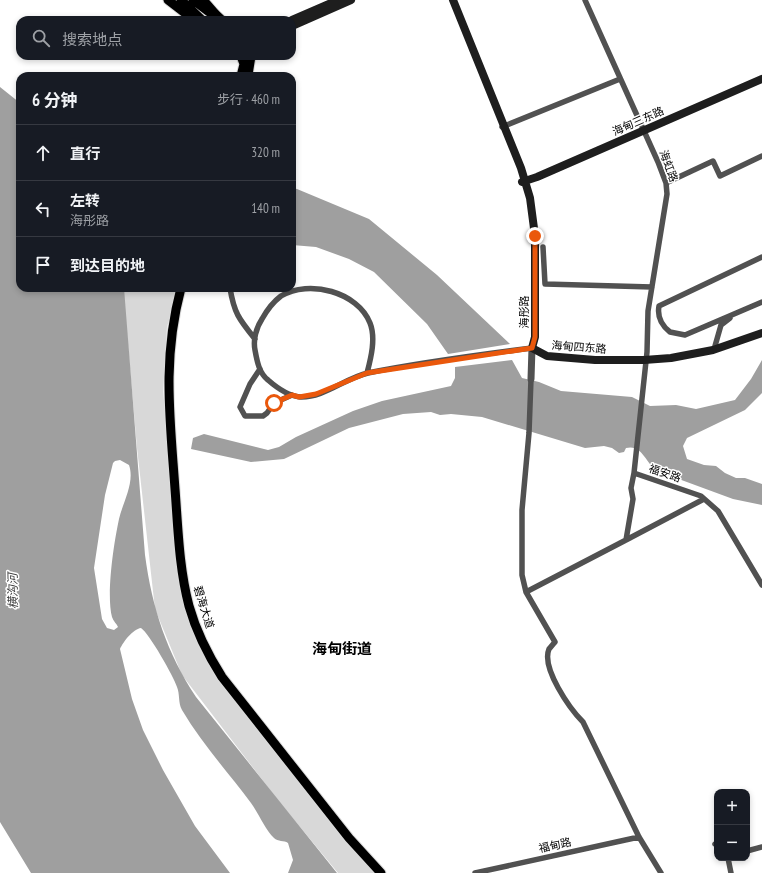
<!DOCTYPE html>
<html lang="zh">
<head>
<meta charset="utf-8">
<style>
	:root { --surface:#171b24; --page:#242831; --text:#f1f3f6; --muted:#9ea1a6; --line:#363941 }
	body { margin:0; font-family:"PT Sans Narrow","Noto Sans SC",sans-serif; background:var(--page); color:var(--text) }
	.controls { position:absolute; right:12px; bottom:12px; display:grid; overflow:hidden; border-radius:8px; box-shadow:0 2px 6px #0003 }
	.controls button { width:36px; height:36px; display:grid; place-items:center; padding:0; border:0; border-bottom:1px solid var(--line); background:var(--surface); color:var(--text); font:20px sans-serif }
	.stop { position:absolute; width:12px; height:12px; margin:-9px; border:3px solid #ea580c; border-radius:50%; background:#fff }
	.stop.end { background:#ea580c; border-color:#fff; box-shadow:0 1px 4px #0008 }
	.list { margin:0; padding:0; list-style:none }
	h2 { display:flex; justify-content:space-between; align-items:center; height:52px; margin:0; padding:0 16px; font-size:17px }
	h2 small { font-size:13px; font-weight:400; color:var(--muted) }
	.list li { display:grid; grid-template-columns:26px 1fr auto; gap:12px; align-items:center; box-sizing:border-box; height:56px; padding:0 16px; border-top:1px solid var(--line) }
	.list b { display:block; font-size:15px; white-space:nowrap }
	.list p { margin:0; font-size:13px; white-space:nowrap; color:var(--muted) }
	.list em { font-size:13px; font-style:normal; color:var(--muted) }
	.icon { flex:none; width:22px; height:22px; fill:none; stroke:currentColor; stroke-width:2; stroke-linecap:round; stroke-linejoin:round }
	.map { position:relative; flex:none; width:762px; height:873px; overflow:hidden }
	.search { position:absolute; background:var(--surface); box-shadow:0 2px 6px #0003; left:16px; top:16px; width:280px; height:44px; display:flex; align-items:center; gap:10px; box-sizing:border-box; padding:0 14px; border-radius:12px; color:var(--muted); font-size:15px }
	.panel { position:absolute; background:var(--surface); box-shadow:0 2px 6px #0003; left:16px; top:72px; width:280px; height:220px; border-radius:12px }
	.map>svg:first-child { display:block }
	.green { fill:#d8d8d8 }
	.water { fill:#9f9f9f; fill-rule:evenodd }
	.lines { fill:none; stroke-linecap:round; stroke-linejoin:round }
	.primary-casing { stroke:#dbdbdb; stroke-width:11 }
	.minor { stroke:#515151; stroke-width:5.5 }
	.tertiary { stroke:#515151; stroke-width:7 }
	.secondary { stroke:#1e1e1e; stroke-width:8 }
	.primary { stroke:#000; stroke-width:9 }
	.route { stroke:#ea580c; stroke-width:5 }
	.labels { text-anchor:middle; stroke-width:3; stroke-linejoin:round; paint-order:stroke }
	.street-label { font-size:11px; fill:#000; stroke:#fff }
	.water-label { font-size:12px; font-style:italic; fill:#404040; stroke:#fff }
	.district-label { font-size:15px; font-weight:bold; fill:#000; stroke:#fff }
</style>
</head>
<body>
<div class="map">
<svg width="762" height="873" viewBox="0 0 762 873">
	<rect width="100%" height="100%" fill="#fff"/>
	<path class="green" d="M 123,288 L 179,288 L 167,327 L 163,391 L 183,590 L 211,666 L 377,873 L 338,873 L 277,799 L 182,675 L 155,609 L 137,448 Z"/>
	<path class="water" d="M 0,87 L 20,103 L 20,288 L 124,288 L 145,555 C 152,608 167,653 196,697 L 337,873 L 288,873 L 293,860 L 288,843 C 284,840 278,842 274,838 C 265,829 259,814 251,803 C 228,772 202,744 182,710 C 178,703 180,694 177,687 C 174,677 149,633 141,628 C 133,629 123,642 120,649 L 132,699 L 143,730 L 163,770 L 195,826 L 230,873 L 31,873 L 0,822 ZM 120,460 L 129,465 C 135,482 123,502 119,519 C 114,542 106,594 112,617 C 113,621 117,624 118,627 L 114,630 L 107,628 L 102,619 L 94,568 L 105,495 L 113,463 L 115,461 Z
		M 292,188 L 297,189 L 369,219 L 437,275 L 510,344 L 448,354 L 427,324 L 374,272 L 349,259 L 316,247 L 292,245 Z
		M 512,360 L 522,378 L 539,382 L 561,391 L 632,397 L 650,406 L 676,405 L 696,409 L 735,400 L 751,379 L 762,360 L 762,393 L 745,410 L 687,438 L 683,446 L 687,459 L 704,465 L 716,466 L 725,473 L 736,478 L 745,478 L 762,484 L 762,505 L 733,499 L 657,471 C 645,462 642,444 626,448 L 624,452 L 619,453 L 612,448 L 604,446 L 585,448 L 482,417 L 451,414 L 440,415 L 431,412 L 403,414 L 349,428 L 284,459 L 251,462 L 191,449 L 193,438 L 204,434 L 268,450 L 279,447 L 296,437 L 353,411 L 382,401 L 451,386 L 455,378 L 455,367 Z"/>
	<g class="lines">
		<defs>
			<path id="primary" d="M 168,0 L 194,20
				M 181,0 L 202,20
				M 193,0 L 209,12
				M 203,0 C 210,7 214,14 222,20
				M 248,75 L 251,56
				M 241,76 L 244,64 L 241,56
				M 181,288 C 162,359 170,418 175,489 C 178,528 179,568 189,606 C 196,631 208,655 222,677 L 349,838 L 381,873"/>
		</defs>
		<use href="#primary" class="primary-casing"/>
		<path class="minor" d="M 585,0 L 658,162 L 666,183 L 667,194 L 648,311 L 647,352 L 634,473 L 701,496 L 718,511 L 762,585
			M 502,127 L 620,79
			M 666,183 L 713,161 L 720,176 L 762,156
			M 543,247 L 545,284 L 652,287
			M 762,257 L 659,306 C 657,317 661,325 670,332 L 685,335 L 762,302
			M 230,288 C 234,313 239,319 255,339
			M 715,346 L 721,325 L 730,318
			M 260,369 L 250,384 L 240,407 L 245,416 L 263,416 L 267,413 L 274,403 L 292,395
			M 367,373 C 371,358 376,338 370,323 C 358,292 309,279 281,296 C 273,302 267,310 262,319 C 256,328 253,340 255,350 C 257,361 259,373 268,380 C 276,387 289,396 300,397 C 324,398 345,378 368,373 C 422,362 477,355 532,348
			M 531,379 L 529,433 L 522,510 L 522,575 L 526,592 L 555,642 C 553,644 551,647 549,649 C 541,668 570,709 583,722 L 639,837 L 661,873
			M 626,540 L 704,499
			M 526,592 L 626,540 L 633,499 L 631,488 L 634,473
			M 715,844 L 717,845
			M 747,851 L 762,847
			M 728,858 L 731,873
			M 475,873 L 639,837"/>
		<path class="tertiary" d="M 531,379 L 532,348"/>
		<path class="secondary" d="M 453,0 L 521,168 L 530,198 L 535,236 L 535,337 L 532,348
			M 292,20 L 338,0
			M 292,26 L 351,0
			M 522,182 L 537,177 L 762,79
			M 532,348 L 547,356 L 595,360 L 644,360 L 671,358 L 713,350 L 762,333"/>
		<use href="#primary" class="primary"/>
	</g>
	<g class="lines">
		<path class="route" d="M 274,403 L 292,395 L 299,397 L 316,394 L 367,373 L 532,348 L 535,337 L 535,236"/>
	</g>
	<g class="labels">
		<g class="street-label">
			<text transform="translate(638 121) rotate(-24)" y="4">海甸三东路</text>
			<text transform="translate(669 166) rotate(70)" y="4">海虹路</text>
			<text transform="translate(524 312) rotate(-90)" y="4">海彤路</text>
			<text transform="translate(579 347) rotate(4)" y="4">海甸四东路</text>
			<text transform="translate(665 473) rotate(19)" y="4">福安路</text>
			<text transform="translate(204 607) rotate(73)" y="4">碧海大道</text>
			<text transform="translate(555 845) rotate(-13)" y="4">福甸路</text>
		</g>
		<g class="water-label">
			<text transform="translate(13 591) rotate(-91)" y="4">横沟河</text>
		</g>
		<g class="district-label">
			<text x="342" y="654">海甸街道</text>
		</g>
	</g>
</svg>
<div class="controls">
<button>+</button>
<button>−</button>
</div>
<div class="stop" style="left:274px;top:403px"></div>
<div class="stop end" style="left:535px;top:236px"></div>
<div class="search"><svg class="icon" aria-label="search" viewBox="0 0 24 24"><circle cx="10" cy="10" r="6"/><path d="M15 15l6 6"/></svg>搜索地点</div>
<section class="panel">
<h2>6 分钟<small>步行 · 460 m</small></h2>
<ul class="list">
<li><svg class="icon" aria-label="ahead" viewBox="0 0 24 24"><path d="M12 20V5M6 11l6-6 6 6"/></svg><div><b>直行</b></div><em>320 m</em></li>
<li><svg class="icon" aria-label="left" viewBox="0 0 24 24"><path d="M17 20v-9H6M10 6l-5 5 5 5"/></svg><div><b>左转</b><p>海彤路</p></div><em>140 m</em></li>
<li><svg class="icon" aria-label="arrive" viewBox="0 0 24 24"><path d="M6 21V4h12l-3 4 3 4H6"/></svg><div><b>到达目的地</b></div></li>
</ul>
</section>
</div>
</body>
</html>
